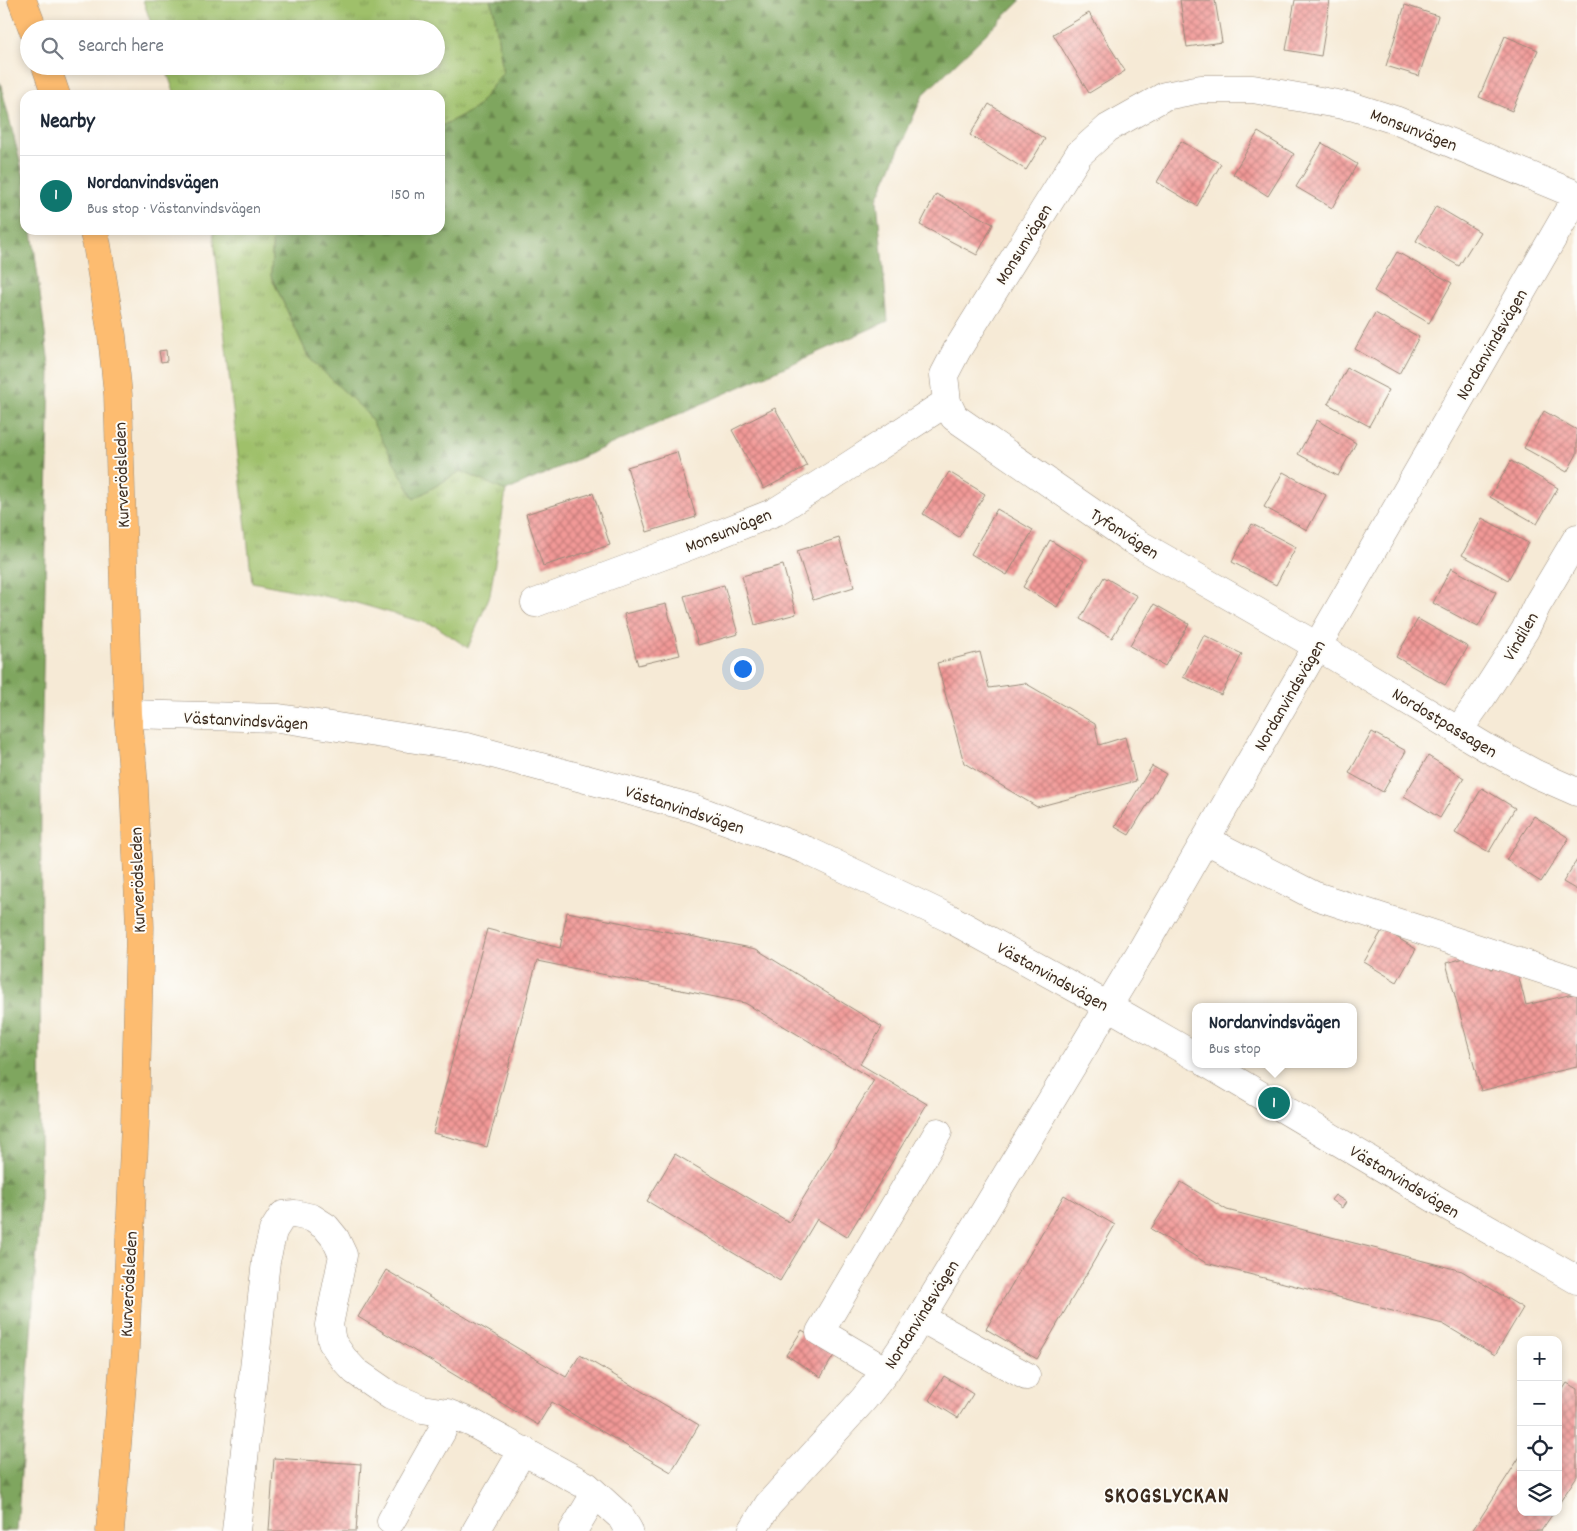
<!DOCTYPE html>
<html lang="en">
<head>
<meta charset="utf-8">
<style>
	:root { --surface:#fff; --page:#f6f6f7; --text:#1f2937; --muted:#747a83; --line:#e0e1e3; --accent:#0f766e }
	body { margin:0; font-family:Dekko,sans-serif; background:var(--page); color:var(--text) }
	.controls { position:absolute; right:15px; bottom:15px; display:grid; overflow:hidden; border-radius:10px; box-shadow:0 2px 8px #0003 }
	.controls button { width:45px; height:45px; display:grid; place-items:center; padding:0; border:0; border-bottom:1px solid var(--line); background:var(--surface); color:var(--text); font:25px sans-serif }
	.you { position:absolute; left:742px; top:668px; width:18px; height:18px; margin:-12px; border:4px solid #fff; border-radius:50%; background:#1a73e8; box-shadow:0 0 0 8px #1a73e833 }
	.badge { display:grid; place-items:center; width:32px; height:32px; border-radius:50%; background:var(--accent); color:#fff; font-size:16px; font-weight:700 }
	.pin { position:absolute; translate:-50% -50%; border:2px solid #fff; box-shadow:0 1px 5px #0006 }
	.popup { position:absolute; left:1192px; top:1003px; width:165px; height:65px; box-sizing:border-box; display:grid; place-content:center; border-radius:10px; background:var(--surface); filter:drop-shadow(0 1px 4px #0005); font-size:16px; white-space:nowrap; color:var(--muted) }
	.popup b { font-size:19px; color:var(--text) }
	.popup::after { content:''; position:absolute; left:50%; top:100%; margin-left:-10px; border:10px solid transparent; border-top-color:var(--surface) }
	.list { margin:0; padding:0; list-style:none }
	h2 { display:flex; justify-content:space-between; align-items:center; height:65px; margin:0; padding:0 20px; font-size:21px }
	h2 small { font-size:16px; font-weight:400; color:var(--muted) }
	.list li { display:grid; grid-template-columns:32px 1fr auto; gap:15px; align-items:center; box-sizing:border-box; height:80px; padding:0 20px; border-top:1px solid var(--line) }
	.list b { display:block; font-size:19px; white-space:nowrap }
	.list p { margin:0; font-size:16px; white-space:nowrap; color:var(--muted) }
	.list em { font-size:16px; font-style:normal; color:var(--muted) }
	.icon { flex:none; width:28px; height:28px; fill:none; stroke:currentColor; stroke-width:2; stroke-linecap:round; stroke-linejoin:round }
	.map { position:relative; flex:none; width:1577px; height:1531px; overflow:hidden }
	.search { position:absolute; background:var(--surface); box-shadow:0 2px 8px #0003; left:20px; top:20px; width:425px; height:55px; display:flex; align-items:center; gap:12px; box-sizing:border-box; padding:0 18px; border-radius:28px; color:var(--muted); font-size:19px }
	.panel { position:absolute; background:var(--surface); box-shadow:0 2px 8px #0003; left:20px; top:90px; width:425px; height:145px; border-radius:15px }
	.map>svg:first-child { display:block }
	.grass { fill:url(#grass-tufts); stroke:#6d7544 }
	.forest { fill:url(#forest-firs); stroke:#5d683e }
	.building { fill:url(#building-cross-hatch) }
	.lines { fill:none; stroke-linecap:round; stroke-linejoin:round }
	.minor-casing { stroke:#988a7a; stroke-width:29 }
	.major-casing { stroke:#988a7a; stroke-width:29 }
	.minor { stroke:#fff; stroke-width:28 }
	.major { stroke:#fdbc6f; stroke-width:28 }
	.labels { text-anchor:middle; stroke-width:4; stroke-linejoin:round; paint-order:stroke }
	.street-label { font-size:18px; fill:#3b2a1e; stroke:#fdfcf7 }
	.district-label { font-size:22px; font-weight:bold; letter-spacing:1px; fill:#3b2a1e; stroke:#fdfcf7 }
</style>
</head>
<body>
<div class="map">
<svg width="1577" height="1531" viewBox="0 0 1577 1531">
	<defs>
		<pattern id="grass-tufts" width="24" height="20" patternUnits="userSpaceOnUse" patternTransform="scale(1.25)"><rect width="24" height="20" fill="#9fc06a"/><path d="M3 7l-1-3M5 7V3M7 7l1-3M15 17l-1-3M17 17v-4M19 17l1-3" fill="none" stroke="#839c57"/></pattern>
		<pattern id="forest-firs" width="22" height="20" patternUnits="userSpaceOnUse" patternTransform="scale(1.25)"><rect width="22" height="20" fill="#7fa65e"/><path d="M5 1l3.5 6h-7zM16 11l3.5 6h-7z" fill="#69874d"/></pattern>
		<pattern id="building-cross-hatch" width="8" height="8" patternUnits="userSpaceOnUse" patternTransform="scale(1.25)"><rect width="8" height="8" fill="#f29997"/><path d="M0 0l8 8M0 8l8-8" fill="none" stroke="#c57d7b"/></pattern>
	</defs>
	<rect width="100%" height="100%" fill="#fdfcf7"/>
	<filter id="ink" filterUnits="userSpaceOnUse"><feTurbulence type="fractalNoise" baseFrequency=".02" numOctaves="2"/><feDisplacementMap in="SourceGraphic" scale="10" xChannelSelector="R" yChannelSelector="G"/><feConvolveMatrix kernelMatrix="1 2 1 2 8 2 1 2 1" color-interpolation-filters="sRGB"/></filter>
	<filter id="wash" filterUnits="userSpaceOnUse"><feTurbulence type="fractalNoise" baseFrequency=".0096" numOctaves="4" result="noise"/><feDisplacementMap in="SourceGraphic" scale="20" xChannelSelector="R" yChannelSelector="G"/><feGaussianBlur stdDeviation="1.12" result="paint"/><feColorMatrix in="noise" values="0 0 0 0 0 0 0 0 0 0 0 0 0 0 0 0 0 1.4 0 .05"/><feComposite in="paint" operator="in"/></filter>
	<g filter="url(#wash)">
		<rect width="100%" height="100%" fill="#f6ead6"/>
		<path class="grass" d="M 143,0 L 490,0 L 494,11 L 503,72 L 476,108 L 440,127 L 440,95 L 175,95 L 165,66 L 436,66 L 436,29 L 153,29 Z
			M 213,230 L 273,230 L 271,276 L 309,358 L 368,413 L 414,498 L 461,471 L 506,491 L 490,595 L 468,648 L 436,626 L 353,602 L 252,582 Z"/>
		<path class="forest" d="M 490,0 L 1021,0 L 923,95 L 877,199 L 888,321 L 506,491 L 461,471 L 414,499 L 368,414 L 309,358 L 271,276 L 273,230 L 440,230 L 440,127 L 476,108 L 503,72 L 494,11 Z
			M 0,82 L 25,181 L 25,230 L 32,230 L 50,373 L 41,760 L 40,1206 L 17,1531 L 0,1531 Z"/>
		<g id="blocks">
			<path class="building" d="M 1180,0 L 1215,0 L 1222,42 L 1187,47 Z
				M 1295,0 L 1330,0 L 1321,56 L 1286,50 Z
				M 1405,5 L 1438,16 L 1419,76 L 1386,66 Z
				M 1089,13 L 1125,71 L 1089,93 L 1053,34 Z
				M 1505,36 L 1538,50 L 1512,111 L 1479,97 Z
				M 989,104 L 1045,139 L 1026,170 L 970,135 Z
				M 1258,132 L 1294,154 L 1268,196 L 1233,174 Z
				M 1181,141 L 1221,164 L 1197,206 L 1157,182 Z
				M 1322,143 L 1357,164 L 1332,208 L 1296,187 Z
				M 936,194 L 993,224 L 977,255 L 920,225 Z
				M 1436,206 L 1480,232 L 1459,266 L 1416,241 Z
				M 1397,252 L 1452,283 L 1429,323 L 1374,291 Z
				M 1375,313 L 1419,337 L 1399,374 L 1355,349 Z
				M 166,350 L 167,361 L 161,362 L 159,351 Z
				M 1347,368 L 1389,390 L 1369,426 L 1328,404 Z
				M 775,408 L 807,466 L 764,489 L 732,430 Z
				M 1544,411 L 1577,430 L 1577,454 L 1567,472 L 1524,448 Z
				M 1317,420 L 1356,443 L 1338,476 L 1298,454 Z
				M 677,452 L 696,517 L 647,532 L 627,467 Z
				M 1511,461 L 1558,488 L 1537,524 L 1490,497 Z
				M 949,472 L 985,494 L 959,537 L 923,514 Z
				M 1283,472 L 1326,495 L 1307,530 L 1264,507 Z
				M 593,493 L 610,545 L 543,566 L 526,514 Z
				M 997,509 L 1033,530 L 1007,575 L 971,554 Z
				M 1482,518 L 1528,543 L 1508,580 L 1462,555 Z
				M 1252,524 L 1296,547 L 1276,585 L 1232,562 Z
				M 839,538 L 854,587 L 813,600 L 797,551 Z
				M 1050,540 L 1084,561 L 1057,607 L 1023,587 Z
				M 783,565 L 796,614 L 755,625 L 742,576 Z
				M 1451,568 L 1496,592 L 1478,627 L 1433,603 Z
				M 1104,577 L 1137,596 L 1112,638 L 1080,619 Z
				M 724,585 L 738,634 L 698,645 L 684,596 Z
				M 666,604 L 680,655 L 638,665 L 624,614 Z
				M 1154,604 L 1189,624 L 1165,666 L 1130,646 Z
				M 1418,619 L 1468,647 L 1445,685 L 1396,657 Z
				M 1204,635 L 1242,654 L 1221,695 L 1183,677 Z
				M 980,652 L 989,688 L 1025,683 L 1095,724 L 1099,745 L 1125,737 L 1136,781 L 1037,807 L 964,763 L 937,663 Z
				M 1372,732 L 1406,751 L 1383,792 L 1349,773 Z
				M 1428,756 L 1464,778 L 1440,818 L 1404,796 Z
				M 1152,766 L 1166,774 L 1129,835 L 1115,827 Z
				M 1482,788 L 1515,808 L 1489,852 L 1455,833 Z
				M 1534,816 L 1569,838 L 1541,882 L 1506,860 Z
				M 1577,860 L 1577,890 L 1563,882 Z
				M 567,912 L 756,949 L 882,1027 L 860,1064 L 927,1104 L 847,1237 L 817,1219 L 780,1281 L 647,1201 L 675,1154 L 789,1222 L 874,1080 L 745,1003 L 537,961 L 487,1147 L 433,1133 L 487,929 L 560,948 Z
				M 1383,929 L 1416,949 L 1397,982 L 1364,962 Z
				M 1487,952 L 1491,969 L 1515,963 L 1526,1005 L 1577,993 L 1577,1067 L 1545,1074 L 1481,1091 L 1446,963 Z
				M 1181,1182 L 1227,1210 L 1462,1271 L 1523,1308 L 1495,1355 L 1443,1324 L 1206,1263 L 1151,1229 Z
				M 1064,1195 L 1115,1225 L 1037,1359 L 986,1329 Z
				M 1335,1195 L 1346,1202 L 1342,1208 L 1331,1200 Z
				M 386,1270 L 566,1377 L 580,1355 L 699,1425 L 671,1472 L 552,1402 L 538,1425 L 358,1317 Z
				M 802,1330 L 836,1352 L 821,1377 L 786,1355 Z
				M 944,1376 L 973,1394 L 958,1418 L 929,1400 Z
				M 1567,1383 L 1577,1389 L 1577,1476 L 1558,1505 L 1558,1397 Z
				M 1521,1455 L 1521,1512 L 1554,1512 L 1541,1531 L 1472,1531 Z
				M 274,1458 L 361,1464 L 356,1531 L 269,1531 Z"/>
		</g>
	</g>
	<g filter="url(#ink)">
		<use href="#blocks" fill-opacity="0" stroke="#988a7a" stroke-width="1"/>
		<g class="lines">
			<defs>
				<path id="minor" d="M 947,402 L 954,417 L 1132,540 L 1317,646 L 1487,748 L 1536,774 L 1577,792
					M 535,603 L 689,546 L 775,512 L 844,469 L 947,402 L 944,375 L 957,350 L 1079,154 L 1108,128 L 1165,96 L 1201,89 L 1253,89 L 1354,107 L 1395,120 L 1577,195
					M 128,714 L 279,718 L 467,747 L 693,808 L 806,850 L 949,918 L 1108,1006 L 1195,1056
					M 1458,731 L 1482,697 L 1525,630 L 1537,605 L 1577,538
					M 1206,840 L 1313,895 L 1577,981
					M 1208,1064 L 1442,1203 L 1577,1280
					M 921,1318 L 1026,1376
					M 886,1371 L 820,1332 L 938,1132
					M 391,1521 L 442,1431 L 447,1413
					M 236,1531 L 266,1261 L 273,1231 L 283,1215 L 295,1214 L 312,1218 L 326,1227 L 335,1238 L 343,1255 L 329,1325 L 332,1342 L 343,1358 L 355,1371 L 391,1396 L 422,1409 L 447,1413 L 472,1423 L 587,1486 L 621,1517 L 629,1531
					M 476,1531 L 523,1450
					M 573,1531 L 595,1494
					M 752,1531 L 768,1505 L 863,1400 L 886,1371 L 909,1337 L 1140,953 L 1577,196"/>
				<path id="major" d="M 22,0 L 33,29
					M 46,66 L 56,95
					M 93,230 L 97,245 L 112,336 L 118,395 L 128,714 L 134,786 L 140,927 L 135,1124 L 125,1348 L 110,1531"/>
			</defs>
			<use href="#minor" class="minor-casing"/>
			<use href="#major" class="major-casing"/>
			<use href="#minor" class="minor"/>
			<use href="#major" class="major"/>
		</g>
	</g>
	<g class="labels">
		<g class="street-label">
			<text transform="translate(1414 129) rotate(21)" y="6">Monsunvägen</text>
			<text transform="translate(1023 244) rotate(-58)" y="6">Monsunvägen</text>
			<text transform="translate(1491 344) rotate(-60)" y="6">Nordanvindsvägen</text>
			<text transform="translate(121 475) rotate(-92)" y="6">Kurverödsleden</text>
			<text transform="translate(728 530) rotate(-22)" y="6">Monsunvägen</text>
			<text transform="translate(1125 533) rotate(33)" y="6">Tyfonvägen</text>
			<text transform="translate(1520 636) rotate(-60)" y="6">Vindilen</text>
			<text transform="translate(1289 695) rotate(-60)" y="6">Nordanvindsvägen</text>
			<text transform="translate(246 720) rotate(3)" y="6">Västanvindsvägen</text>
			<text transform="translate(1445 722) rotate(31)" y="6">Nordostpassagen</text>
			<text transform="translate(685 809) rotate(18)" y="6">Västanvindsvägen</text>
			<text transform="translate(137 880) rotate(-92)" y="6">Kurverödsleden</text>
			<text transform="translate(1053 976) rotate(29)" y="6">Västanvindsvägen</text>
			<text transform="translate(1405 1181) rotate(31)" y="6">Västanvindsvägen</text>
			<text transform="translate(128 1284) rotate(-87)" y="6">Kurverödsleden</text>
			<text transform="translate(921 1314) rotate(-58)" y="6">Nordanvindsvägen</text>
		</g>
		<g class="district-label">
			<text x="1167" y="1502">SKOGSLYCKAN</text>
		</g>
	</g>
</svg>
<div class="controls">
<button>+</button>
<button>−</button>
<button><svg class="icon" aria-label="locate" viewBox="0 0 24 24"><circle cx="12" cy="12" r="6"/><path d="M12 2v4M12 18v4M2 12h4M18 12h4"/></svg></button>
<button><svg class="icon" aria-label="layers" viewBox="0 0 24 24"><path d="M12 4l9 5-9 5-9-5zM3 14l9 5 9-5"/></svg></button>
</div>
<div class="you"></div>
<div class="pin badge" style="left:1274px;top:1103px">1</div>
<div class="popup"><b>Nordanvindsvägen</b>Bus stop</div>
<div class="search"><svg class="icon" aria-label="search" viewBox="0 0 24 24"><circle cx="10" cy="10" r="6"/><path d="M15 15l6 6"/></svg>Search here</div>
<section class="panel">
<h2>Nearby<small></small></h2>
<ul class="list">
<li><span class="badge">1</span><div><b>Nordanvindsvägen</b><p>Bus stop · Västanvindsvägen</p></div><em>150 m</em></li>
</ul>
</section>
</div>
</body>
</html>
